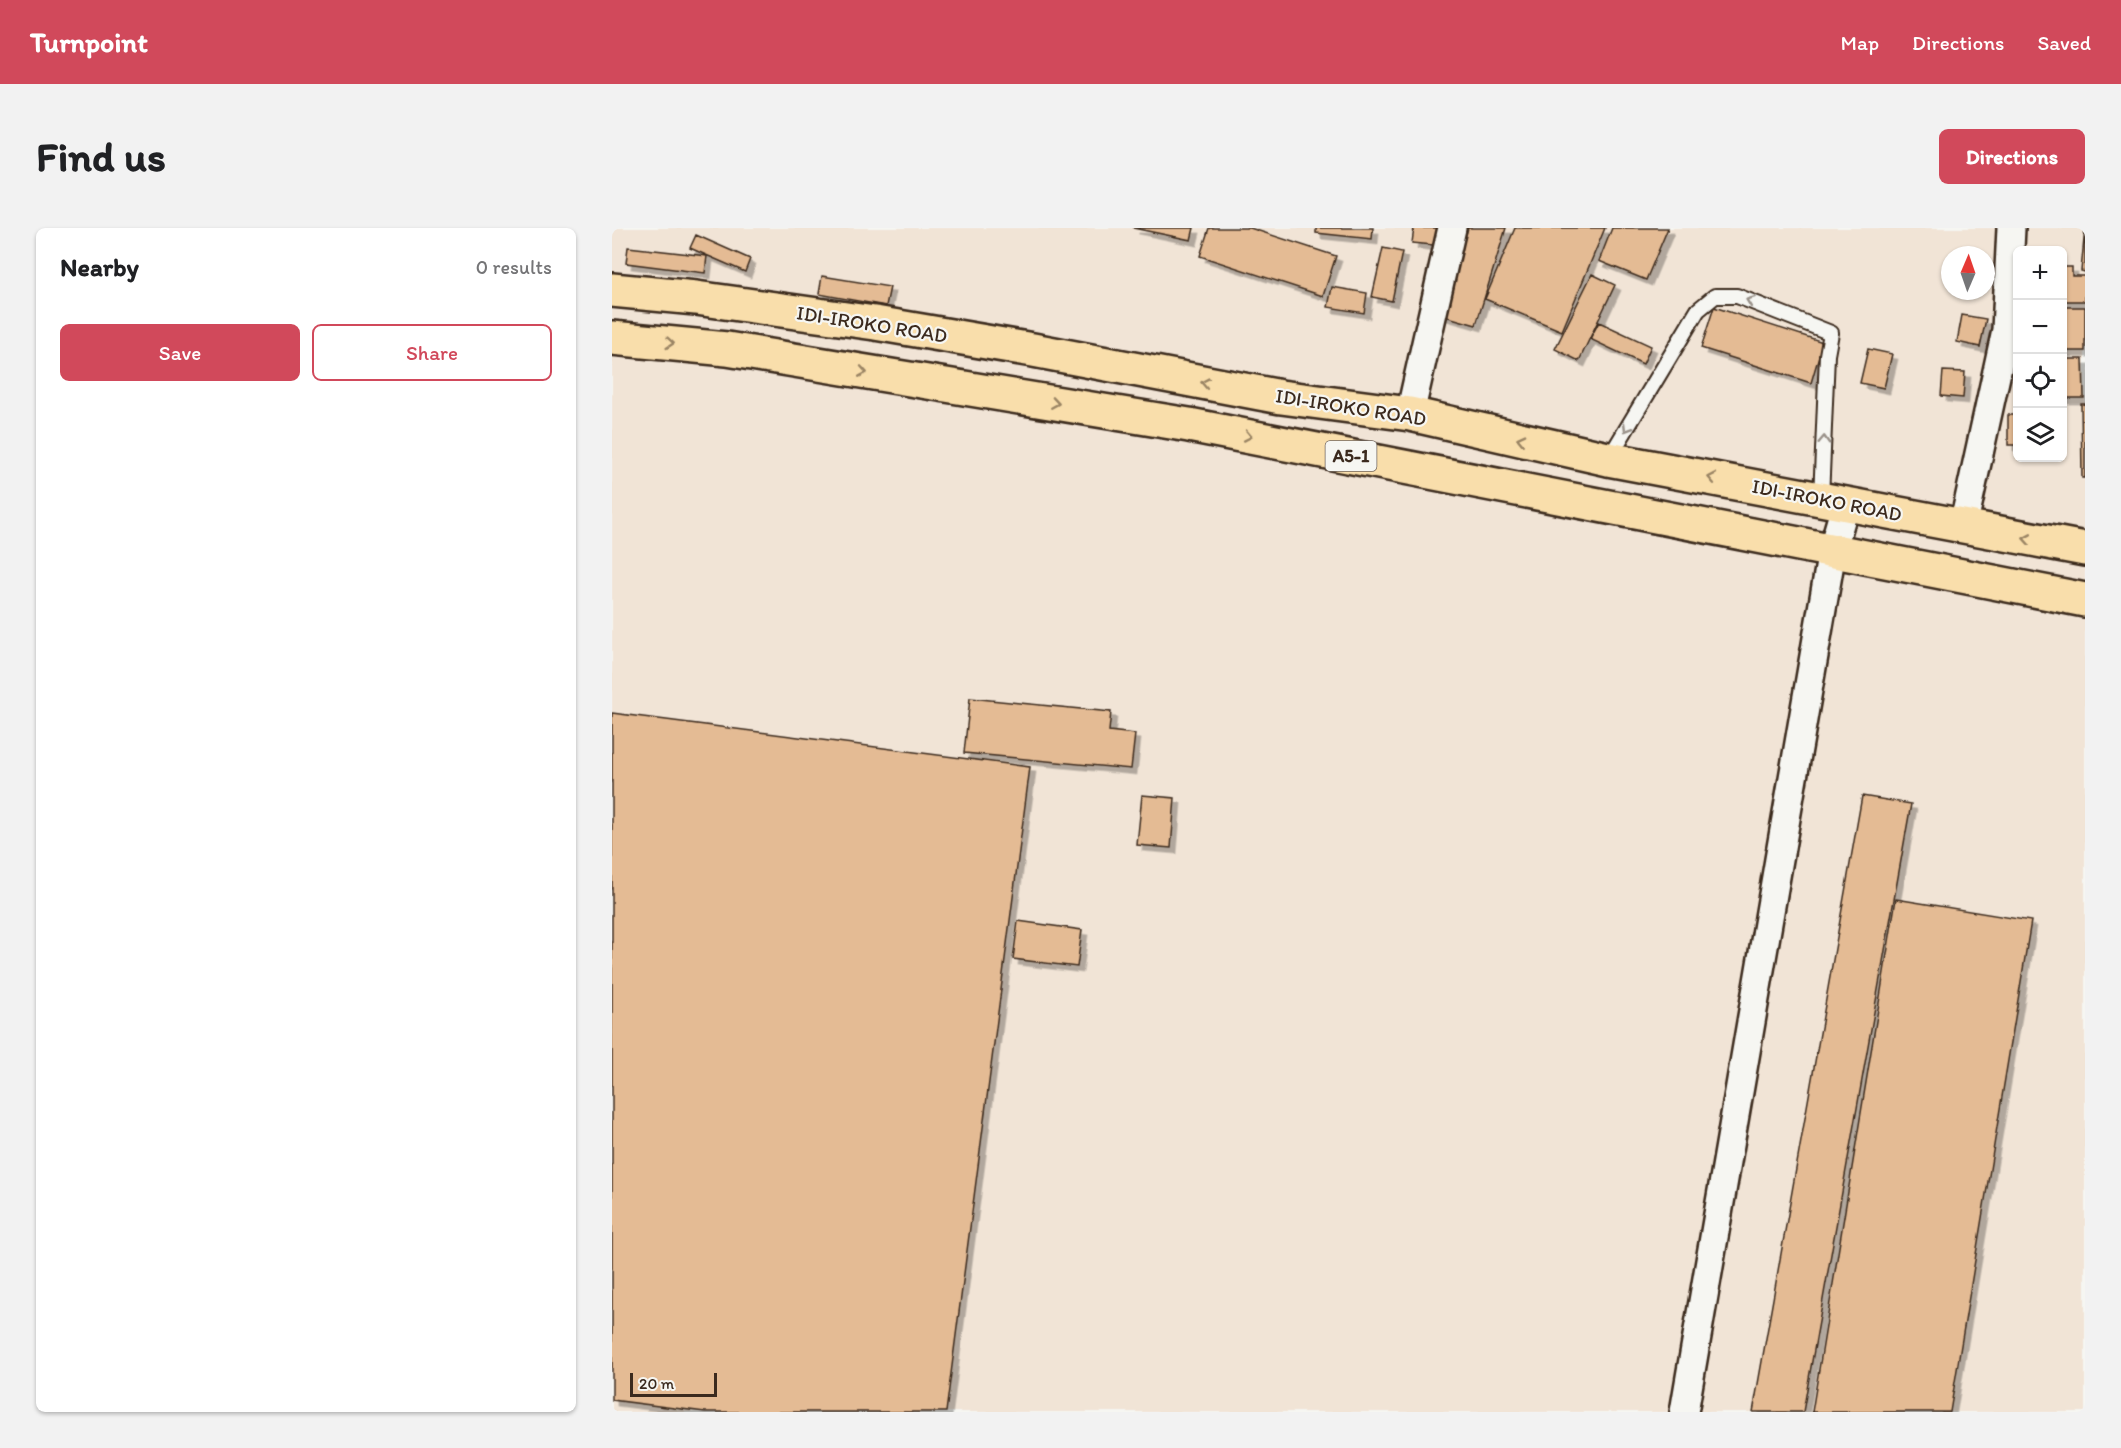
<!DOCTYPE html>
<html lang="en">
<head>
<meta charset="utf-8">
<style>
	:root { --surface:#fff; --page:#f2f2f2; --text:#202124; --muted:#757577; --line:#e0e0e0; --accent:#d1495b }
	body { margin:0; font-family:Itim,sans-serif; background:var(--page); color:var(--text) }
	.controls { position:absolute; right:18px; top:18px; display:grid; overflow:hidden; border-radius:9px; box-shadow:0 2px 4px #0004 }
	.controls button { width:54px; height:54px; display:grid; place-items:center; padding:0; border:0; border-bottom:2px solid var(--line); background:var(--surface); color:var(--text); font:30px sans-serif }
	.compass { position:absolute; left:1329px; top:18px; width:54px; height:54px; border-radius:50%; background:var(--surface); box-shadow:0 2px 4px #0004; rotate:2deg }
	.scale { position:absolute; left:18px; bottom:15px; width:87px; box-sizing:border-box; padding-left:6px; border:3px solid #3b2a1e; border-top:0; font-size:16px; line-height:21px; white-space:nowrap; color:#3b2a1e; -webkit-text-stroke:4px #f6f6f2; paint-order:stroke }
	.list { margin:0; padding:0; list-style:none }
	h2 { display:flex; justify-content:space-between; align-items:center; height:78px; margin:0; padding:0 24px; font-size:26px }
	h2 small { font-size:20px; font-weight:400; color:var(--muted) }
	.actions { display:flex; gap:12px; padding:18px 24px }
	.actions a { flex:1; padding:14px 0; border:2px solid var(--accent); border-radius:9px; text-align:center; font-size:21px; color:var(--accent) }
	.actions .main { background:var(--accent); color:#fff }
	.icon { flex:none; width:33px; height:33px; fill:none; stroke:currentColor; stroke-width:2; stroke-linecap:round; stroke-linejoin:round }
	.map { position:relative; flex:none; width:1473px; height:1184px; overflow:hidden; border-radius:9px }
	header { display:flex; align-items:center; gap:36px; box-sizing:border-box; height:84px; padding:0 30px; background:var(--accent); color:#fff }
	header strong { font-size:28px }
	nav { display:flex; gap:33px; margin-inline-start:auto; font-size:21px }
	.intro { display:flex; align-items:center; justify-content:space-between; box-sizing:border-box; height:144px; padding:0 36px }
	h1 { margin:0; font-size:42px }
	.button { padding:15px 27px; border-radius:9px; background:var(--accent); color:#fff; font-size:21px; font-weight:700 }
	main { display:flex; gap:36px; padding:0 36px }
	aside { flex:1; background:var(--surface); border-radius:9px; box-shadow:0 2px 4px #0004 }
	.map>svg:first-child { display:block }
	.built { fill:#f1e4d6; fill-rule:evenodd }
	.building { fill:#e4bb94; stroke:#3b2a1e; stroke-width:1.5; filter:url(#shadow) }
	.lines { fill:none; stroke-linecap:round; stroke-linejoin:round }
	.service-casing { stroke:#3b2a1e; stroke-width:18 }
	.minor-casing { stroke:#3b2a1e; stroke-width:32 }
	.trunk-casing { stroke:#3b2a1e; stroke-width:38 }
	.service { stroke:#f6f6f2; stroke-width:14 }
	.minor { stroke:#f6f6f2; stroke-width:27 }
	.trunk { stroke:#f9deab; stroke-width:33 }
	.oneway { stroke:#989088 }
	.oneway2 { stroke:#9a8464 }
	.labels { text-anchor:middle; stroke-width:4.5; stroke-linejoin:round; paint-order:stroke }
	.shield { fill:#f6f6f2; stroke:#73675e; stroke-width:1.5 }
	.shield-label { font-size:18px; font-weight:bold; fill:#3b2a1e }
	.street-label { font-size:20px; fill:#3b2a1e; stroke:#f6f6f2 }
</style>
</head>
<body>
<header>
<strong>Turnpoint</strong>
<nav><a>Map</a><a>Directions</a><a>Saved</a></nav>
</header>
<div class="intro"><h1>Find us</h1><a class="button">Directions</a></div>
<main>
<aside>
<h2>Nearby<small>0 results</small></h2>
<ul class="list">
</ul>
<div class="actions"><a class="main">Save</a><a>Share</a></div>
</aside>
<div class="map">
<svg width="1473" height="1184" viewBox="0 0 1473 1184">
	<defs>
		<filter id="shadow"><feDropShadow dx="5.5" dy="5.5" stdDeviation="0" flood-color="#0004"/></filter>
	</defs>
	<rect width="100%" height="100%" fill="#f6f6f2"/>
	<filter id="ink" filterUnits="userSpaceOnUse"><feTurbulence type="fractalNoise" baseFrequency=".0167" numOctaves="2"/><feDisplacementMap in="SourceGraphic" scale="12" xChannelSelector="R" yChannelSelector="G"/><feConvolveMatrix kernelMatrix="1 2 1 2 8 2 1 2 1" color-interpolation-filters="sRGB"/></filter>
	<g filter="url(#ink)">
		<path class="built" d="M 0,0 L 1473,0 L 1473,1184 L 0,1184 ZM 1406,22 L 1450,22 L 1450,230 L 1406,230 ZM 1338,27 L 1374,27 L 1374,63 L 1338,63 Z"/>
		<path class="building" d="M 521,0 L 582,0 L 579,12 Z
			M 597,0 L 638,0 L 724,28 L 711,68 L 588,28 Z
			M 704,0 L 761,0 L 760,11 L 704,5 Z
			M 802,0 L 834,0 L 832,18 L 800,15 Z
			M 856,0 L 894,0 L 864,97 L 829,87 Z
			M 903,0 L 993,0 L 950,103 L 873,71 Z
			M 1000,0 L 1056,0 L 1034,52 L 987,33 Z
			M 1473,0 L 1473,44 L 1469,43 Z
			M 84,7 L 138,31 L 133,44 L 78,20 Z
			M 16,19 L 95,28 L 93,45 L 14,35 Z
			M 771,20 L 790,24 L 780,73 L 760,69 Z
			M 1450,39 L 1460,39 L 1460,48 L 1473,48 L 1473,73 L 1450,73 Z
			M 980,46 L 1003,57 L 967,133 L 943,121 Z
			M 210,48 L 278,59 L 274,78 L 207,66 Z
			M 720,59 L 755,65 L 752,85 L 716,79 Z
			M 1102,79 L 1211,114 L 1199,155 L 1089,120 Z
			M 1450,79 L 1473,79 L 1473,123 L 1450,123 Z
			M 1350,87 L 1374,91 L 1368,119 L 1345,114 Z
			M 987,94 L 1039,118 L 1031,136 L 978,111 Z
			M 1256,121 L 1280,126 L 1272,160 L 1248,155 Z
			M 1450,131 L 1471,131 L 1472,170 L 1450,170 Z
			M 1331,143 L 1353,144 L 1351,170 L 1329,168 Z
			M 1469,176 L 1473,176 L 1473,250 L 1470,250 Z
			M 1396,187 L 1406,187 L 1406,217 L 1396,217 Z
			M 358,470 L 499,484 L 497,503 L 523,506 L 519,541 L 352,525 Z
			M 0,485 L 418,539 L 334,1184 L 93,1184 L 0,1172 Z
			M 530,567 L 563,570 L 559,620 L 525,617 Z
			M 1250,568 L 1299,576 L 1191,1184 L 1141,1184 Z
			M 1284,671 L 1419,693 L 1338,1184 L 1200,1184 Z
			M 406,693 L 470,702 L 465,739 L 401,731 Z"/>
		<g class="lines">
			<defs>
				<path id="service" d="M 997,230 L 1086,82 L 1103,68 L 1125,68 L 1219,105 L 1215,127 L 1209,270"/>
				<path id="minor" d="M 798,186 L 840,0
					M 1351,299 L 1394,102 L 1399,0
					M 1072,1184 L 1220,323 L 1234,275"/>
				<path id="trunk" d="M 0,62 L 84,70 L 263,95 L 421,122 L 669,169 L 798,186 L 996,231 L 1473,321
					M 0,110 L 115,121 L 577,197 L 1473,372"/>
			</defs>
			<use href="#service" class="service-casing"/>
			<use href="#minor" class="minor-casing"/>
			<use href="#trunk" class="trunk-casing"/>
			<use href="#service" class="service"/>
			<use href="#minor" class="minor"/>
			<use href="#trunk" class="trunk"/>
		</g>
		<defs><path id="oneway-chevron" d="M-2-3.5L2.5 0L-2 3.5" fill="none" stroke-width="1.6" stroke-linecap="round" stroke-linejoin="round" transform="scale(1.5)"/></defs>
		<g class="oneway">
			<use href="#oneway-chevron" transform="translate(1138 73) rotate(-159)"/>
			<use href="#oneway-chevron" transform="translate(1015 200) rotate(121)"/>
			<use href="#oneway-chevron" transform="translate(1212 212) rotate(-88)"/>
		</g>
		<g class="oneway2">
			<use href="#oneway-chevron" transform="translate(58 115) rotate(5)"/>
			<use href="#oneway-chevron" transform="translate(251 144) rotate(10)"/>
			<use href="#oneway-chevron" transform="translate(593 155) rotate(-169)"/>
			<use href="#oneway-chevron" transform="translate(443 175) rotate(9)"/>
			<use href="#oneway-chevron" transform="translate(636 208) rotate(11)"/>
			<use href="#oneway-chevron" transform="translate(909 211) rotate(-167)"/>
			<use href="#oneway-chevron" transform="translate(1100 250) rotate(-169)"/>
			<use href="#oneway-chevron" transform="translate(1415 311) rotate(-170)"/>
		</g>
	</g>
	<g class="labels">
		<rect class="shield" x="713.5" y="213" width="51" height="30" rx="4.5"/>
		<g class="shield-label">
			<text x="739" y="234">A5-1</text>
		</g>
		<g class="street-label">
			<text transform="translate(260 96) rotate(9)" y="7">IDI-IROKO ROAD</text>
			<text transform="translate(739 179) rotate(9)" y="7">IDI-IROKO ROAD</text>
			<text transform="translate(1215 272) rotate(11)" y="7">IDI-IROKO ROAD</text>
		</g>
	</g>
</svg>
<div class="controls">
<button>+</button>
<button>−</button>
<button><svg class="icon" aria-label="locate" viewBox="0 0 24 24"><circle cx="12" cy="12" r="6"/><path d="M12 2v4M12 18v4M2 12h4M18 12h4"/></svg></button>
<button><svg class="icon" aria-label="layers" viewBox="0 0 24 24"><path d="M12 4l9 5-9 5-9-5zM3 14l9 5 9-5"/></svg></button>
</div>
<svg class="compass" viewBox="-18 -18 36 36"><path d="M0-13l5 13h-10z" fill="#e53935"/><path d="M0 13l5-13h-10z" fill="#757577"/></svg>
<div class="scale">20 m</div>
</div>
</main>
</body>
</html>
